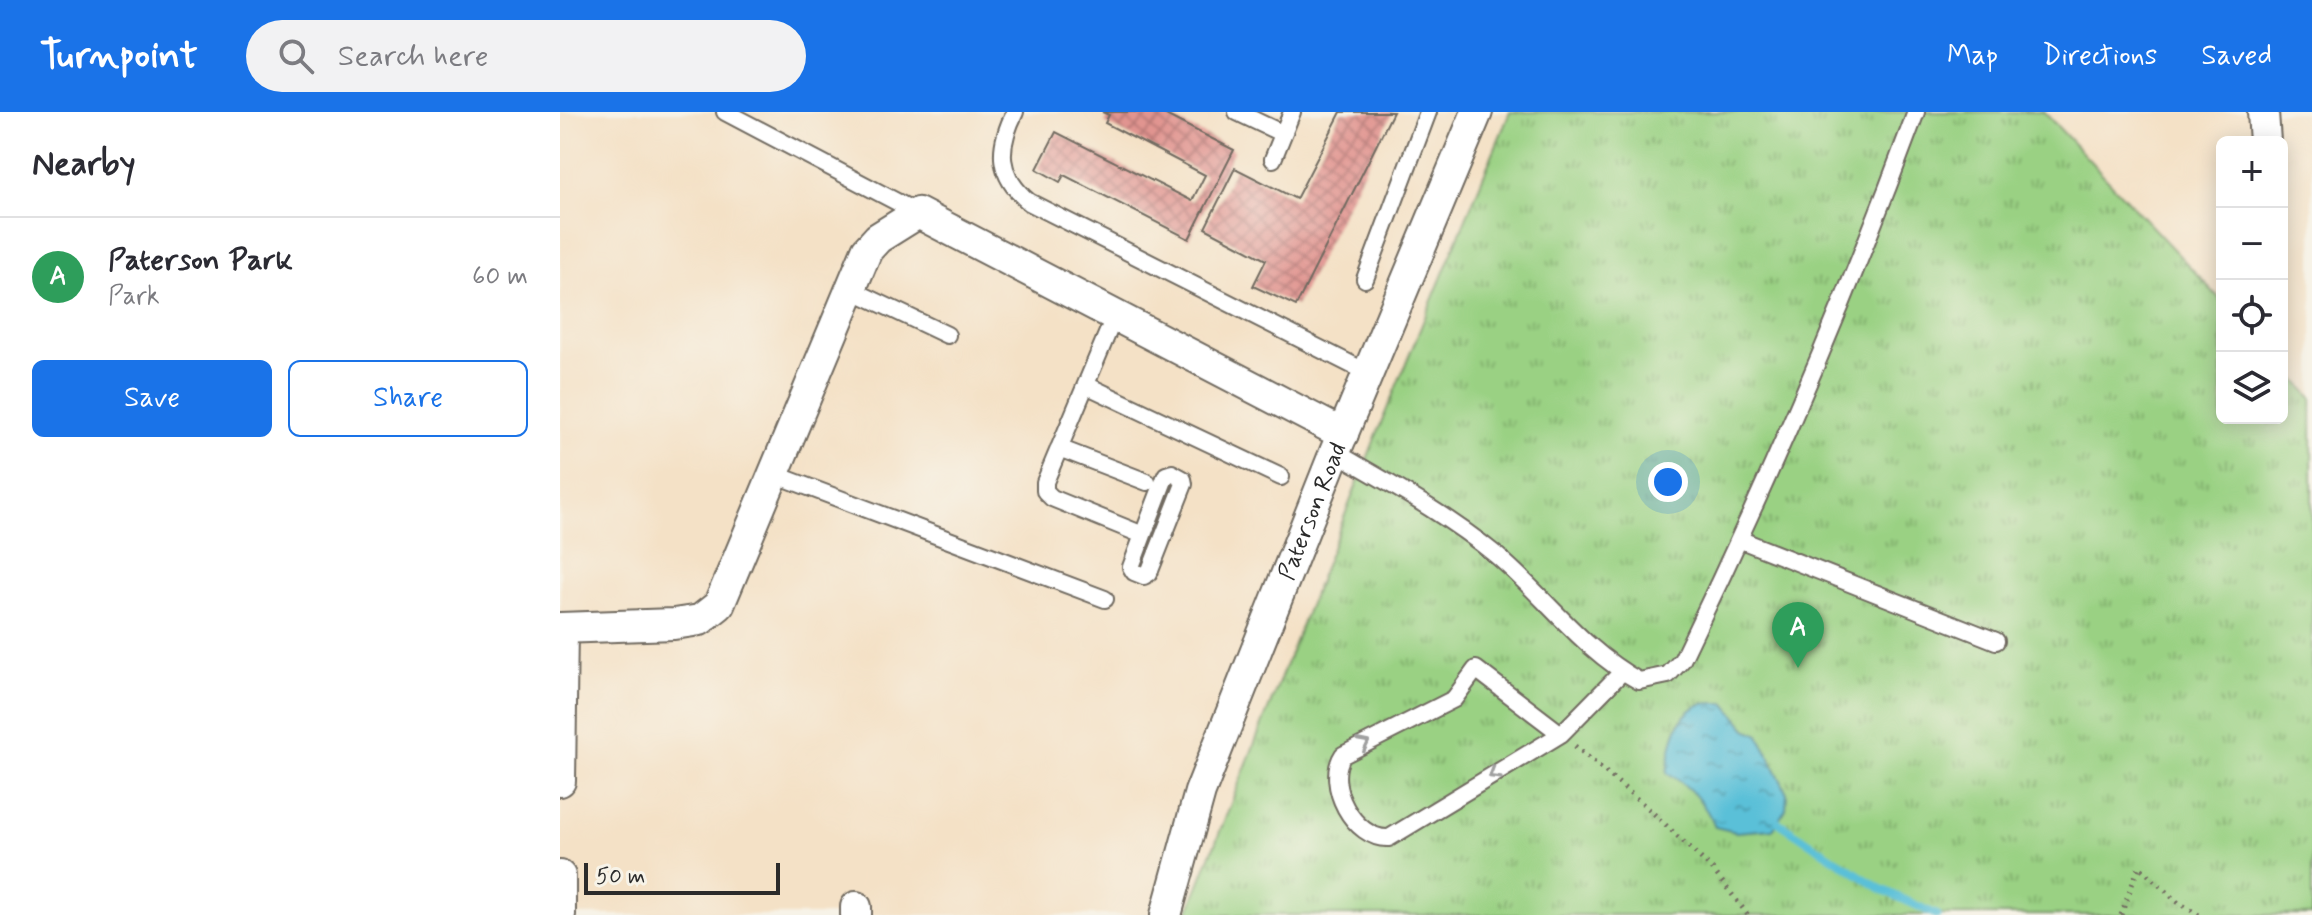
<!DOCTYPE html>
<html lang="en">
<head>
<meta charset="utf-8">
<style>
	:root { --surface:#fff; --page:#f2f2f3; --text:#2b2b33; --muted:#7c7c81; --line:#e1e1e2; --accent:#1a73e8 }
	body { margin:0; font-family:Mynerve,sans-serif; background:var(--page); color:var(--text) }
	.controls { position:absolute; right:24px; top:24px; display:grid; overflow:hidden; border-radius:12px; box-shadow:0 4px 20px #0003 }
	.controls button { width:72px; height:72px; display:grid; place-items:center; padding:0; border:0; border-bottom:2px solid var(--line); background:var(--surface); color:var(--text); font:40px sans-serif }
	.scale { position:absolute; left:24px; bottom:20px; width:196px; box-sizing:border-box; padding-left:8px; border:4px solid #2b2b2b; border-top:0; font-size:22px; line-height:28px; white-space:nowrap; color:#2b2b2b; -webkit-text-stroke:6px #f7f3e8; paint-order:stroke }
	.you { position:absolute; left:1108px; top:370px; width:28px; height:28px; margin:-20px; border:6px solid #fff; border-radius:50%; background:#1a73e8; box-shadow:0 0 0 12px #1a73e833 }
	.badge { display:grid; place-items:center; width:52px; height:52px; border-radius:50%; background:var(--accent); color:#fff; font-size:26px; font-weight:700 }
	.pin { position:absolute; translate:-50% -66px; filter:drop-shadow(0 2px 4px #0008) }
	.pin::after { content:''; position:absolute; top:42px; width:28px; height:24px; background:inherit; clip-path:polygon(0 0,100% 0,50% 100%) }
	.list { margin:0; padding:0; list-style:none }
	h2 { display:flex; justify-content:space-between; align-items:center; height:104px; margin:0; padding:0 32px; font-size:34px }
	h2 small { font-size:26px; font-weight:400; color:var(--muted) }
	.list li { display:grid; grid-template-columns:52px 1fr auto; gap:24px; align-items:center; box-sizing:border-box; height:120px; padding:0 32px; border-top:2px solid var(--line) }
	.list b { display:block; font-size:30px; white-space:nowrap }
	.list p { margin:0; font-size:26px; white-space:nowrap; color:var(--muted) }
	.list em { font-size:26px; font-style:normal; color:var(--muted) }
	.actions { display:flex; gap:16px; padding:24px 32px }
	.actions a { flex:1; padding:18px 0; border:2px solid var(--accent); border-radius:12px; text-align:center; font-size:28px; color:var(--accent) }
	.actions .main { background:var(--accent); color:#fff }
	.icon { flex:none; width:44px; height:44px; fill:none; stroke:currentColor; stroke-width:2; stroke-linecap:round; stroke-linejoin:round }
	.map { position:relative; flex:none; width:1752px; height:803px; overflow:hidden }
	header { display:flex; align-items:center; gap:48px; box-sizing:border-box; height:112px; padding:0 40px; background:var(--accent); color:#fff }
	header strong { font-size:38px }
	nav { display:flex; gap:44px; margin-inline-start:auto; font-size:28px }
	.search { width:560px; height:72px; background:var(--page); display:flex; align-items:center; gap:20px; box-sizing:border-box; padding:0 28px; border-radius:44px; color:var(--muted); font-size:30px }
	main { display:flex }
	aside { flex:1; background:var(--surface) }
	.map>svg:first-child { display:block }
	.park { fill:url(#park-tufts); stroke:#627e57; stroke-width:2 }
	.water { fill:url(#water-ripples); stroke:#427682; stroke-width:2 }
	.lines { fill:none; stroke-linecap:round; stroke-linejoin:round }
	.stream { stroke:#5ac0d8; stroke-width:8 }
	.building { fill:url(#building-cross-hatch) }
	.service-casing { stroke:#716b61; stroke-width:20 }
	.minor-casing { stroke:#716b61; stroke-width:34 }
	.path { stroke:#716b61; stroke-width:5; stroke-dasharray:2 6; stroke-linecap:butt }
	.service { stroke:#fff; stroke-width:16 }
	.minor { stroke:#fff; stroke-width:30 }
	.oneway { stroke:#a0a0a0 }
	.labels { text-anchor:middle; stroke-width:8; stroke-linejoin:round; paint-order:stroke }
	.street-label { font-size:24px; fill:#2b2b2b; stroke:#f7f3e8 }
</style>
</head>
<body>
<header>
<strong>Turnpoint</strong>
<div class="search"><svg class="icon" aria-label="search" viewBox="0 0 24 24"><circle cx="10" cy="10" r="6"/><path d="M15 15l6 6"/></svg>Search here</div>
<nav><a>Map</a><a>Directions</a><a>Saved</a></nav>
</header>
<main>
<aside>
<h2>Nearby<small></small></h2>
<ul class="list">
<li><span class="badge" style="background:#2e9e5b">A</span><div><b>Paterson Park</b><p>Park</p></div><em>60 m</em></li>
</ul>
<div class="actions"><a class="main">Save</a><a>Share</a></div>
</aside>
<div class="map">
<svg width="1752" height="803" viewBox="0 0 1752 803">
	<defs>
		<pattern id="park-tufts" width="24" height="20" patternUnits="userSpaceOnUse" patternTransform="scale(2)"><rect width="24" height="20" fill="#9ad183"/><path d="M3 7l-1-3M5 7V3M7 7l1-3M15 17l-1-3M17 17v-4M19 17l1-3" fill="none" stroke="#7eaa6b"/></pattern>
		<pattern id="water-ripples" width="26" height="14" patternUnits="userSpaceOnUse" patternTransform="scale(2)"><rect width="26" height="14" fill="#5ac0d8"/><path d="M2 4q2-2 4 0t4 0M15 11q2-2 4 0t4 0" fill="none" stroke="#4b9caf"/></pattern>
		<pattern id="building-cross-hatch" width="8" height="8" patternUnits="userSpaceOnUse" patternTransform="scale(2)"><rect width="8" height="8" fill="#e19490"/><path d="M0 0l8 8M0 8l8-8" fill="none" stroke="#b77976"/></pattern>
	</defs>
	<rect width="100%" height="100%" fill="#f7f3e8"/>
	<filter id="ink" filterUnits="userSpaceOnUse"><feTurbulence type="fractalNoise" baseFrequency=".0125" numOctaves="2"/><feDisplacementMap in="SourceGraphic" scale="16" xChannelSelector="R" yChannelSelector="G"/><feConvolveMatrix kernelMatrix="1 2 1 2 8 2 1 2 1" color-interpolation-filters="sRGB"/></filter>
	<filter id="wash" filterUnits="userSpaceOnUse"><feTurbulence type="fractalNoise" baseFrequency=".006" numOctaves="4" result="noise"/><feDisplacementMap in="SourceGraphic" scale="32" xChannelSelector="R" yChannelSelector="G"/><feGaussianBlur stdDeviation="1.8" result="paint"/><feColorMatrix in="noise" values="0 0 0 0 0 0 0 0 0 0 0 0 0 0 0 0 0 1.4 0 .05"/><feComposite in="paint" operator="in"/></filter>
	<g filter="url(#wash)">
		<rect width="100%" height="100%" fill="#f4e1c6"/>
		<path class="park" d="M 950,0 L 1484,0 L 1662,189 L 1662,306 L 1722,306 L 1722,252 L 1752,286 L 1752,803 L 627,803 L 822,309 Z"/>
		<path class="water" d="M 1165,591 L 1187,617 L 1199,623 L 1227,681 L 1226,697 L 1213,717 L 1176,720 L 1155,715 C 1145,691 1130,674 1107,661 C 1111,637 1113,605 1139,593 C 1146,590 1158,591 1165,591 Z"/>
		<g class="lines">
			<path class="stream" d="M 1218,710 L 1321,777 L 1377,803"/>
		</g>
		<g id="blocks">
			<path class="building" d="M 542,0 L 600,0 L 674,38 L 629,127 L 504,63 L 500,70 L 477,57 L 496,20 L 632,89 L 645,63 L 545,11 L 549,3 Z
				M 781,0 L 833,0 L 736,194 L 693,174 L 706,148 L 645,116 L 675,56 L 736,87 Z"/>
		</g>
	</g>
	<g filter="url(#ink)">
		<use href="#blocks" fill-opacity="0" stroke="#716b61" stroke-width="2"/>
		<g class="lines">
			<defs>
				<path id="service" d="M 165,0 L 358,101
					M 455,0 C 437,36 437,63 469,90 L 808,261
					M 677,0 L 721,21
					M 713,47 L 732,0
					M 805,167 L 868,0
					M 290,177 L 387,223
					M 555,203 L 485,370 L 485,379 L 492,386 L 583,423 L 606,363 L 612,361 L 623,367 L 624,372 L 589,461 L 584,464 L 574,460 L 571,455 L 583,423
					M 526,273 L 721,365
					M 499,336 L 587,370
					M 775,340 C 830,372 886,402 936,443 C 985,484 1022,538 1079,569 L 1108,563 L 1122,548 C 1209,369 1287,187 1356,0
					M 214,362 L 545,487
					M 1181,428 L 1436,529
					M 1001,622 L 916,557 L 894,587 L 783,643 C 764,672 794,728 829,726 L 1001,622 L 1062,560"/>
				<g id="minor">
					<path d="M 1703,0 L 1705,30"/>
					<path d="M 0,516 L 114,512 L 140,508 L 159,493 L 307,138 L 318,126 L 358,101 L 783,322"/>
					<path d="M 0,669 L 2,516"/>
					<path d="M 0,764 L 0,803"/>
					<path d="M 296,795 L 296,803"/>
					<path id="s1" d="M 606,803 L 640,680 L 775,340 L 917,0"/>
				</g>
			</defs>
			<use href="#service" class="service-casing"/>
			<use href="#minor" class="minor-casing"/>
			<path class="path" d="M 1015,634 L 1089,697 L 1153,758 L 1188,803
				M 1561,803 L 1579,754 L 1616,789 L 1639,803"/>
			<use href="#service" class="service"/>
			<use href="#minor" class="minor"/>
		</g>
		<defs><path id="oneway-chevron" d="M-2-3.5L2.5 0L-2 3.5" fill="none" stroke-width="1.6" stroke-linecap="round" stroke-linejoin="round" transform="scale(2)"/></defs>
		<g class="oneway">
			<use href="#oneway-chevron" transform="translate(804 632) rotate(-27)"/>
			<use href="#oneway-chevron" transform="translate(934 662) rotate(149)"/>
		</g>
	</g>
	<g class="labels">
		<g class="street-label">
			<text dy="8" stroke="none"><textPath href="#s1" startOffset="430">Paterson Road</textPath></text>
		</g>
	</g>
</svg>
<div class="controls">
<button>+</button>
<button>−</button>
<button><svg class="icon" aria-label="locate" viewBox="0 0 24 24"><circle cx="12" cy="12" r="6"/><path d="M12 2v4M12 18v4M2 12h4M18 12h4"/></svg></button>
<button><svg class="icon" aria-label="layers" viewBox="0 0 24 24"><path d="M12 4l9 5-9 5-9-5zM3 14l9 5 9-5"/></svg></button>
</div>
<div class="scale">50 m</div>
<div class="you"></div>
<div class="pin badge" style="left:1238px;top:556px;background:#2e9e5b">A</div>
</div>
</main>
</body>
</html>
